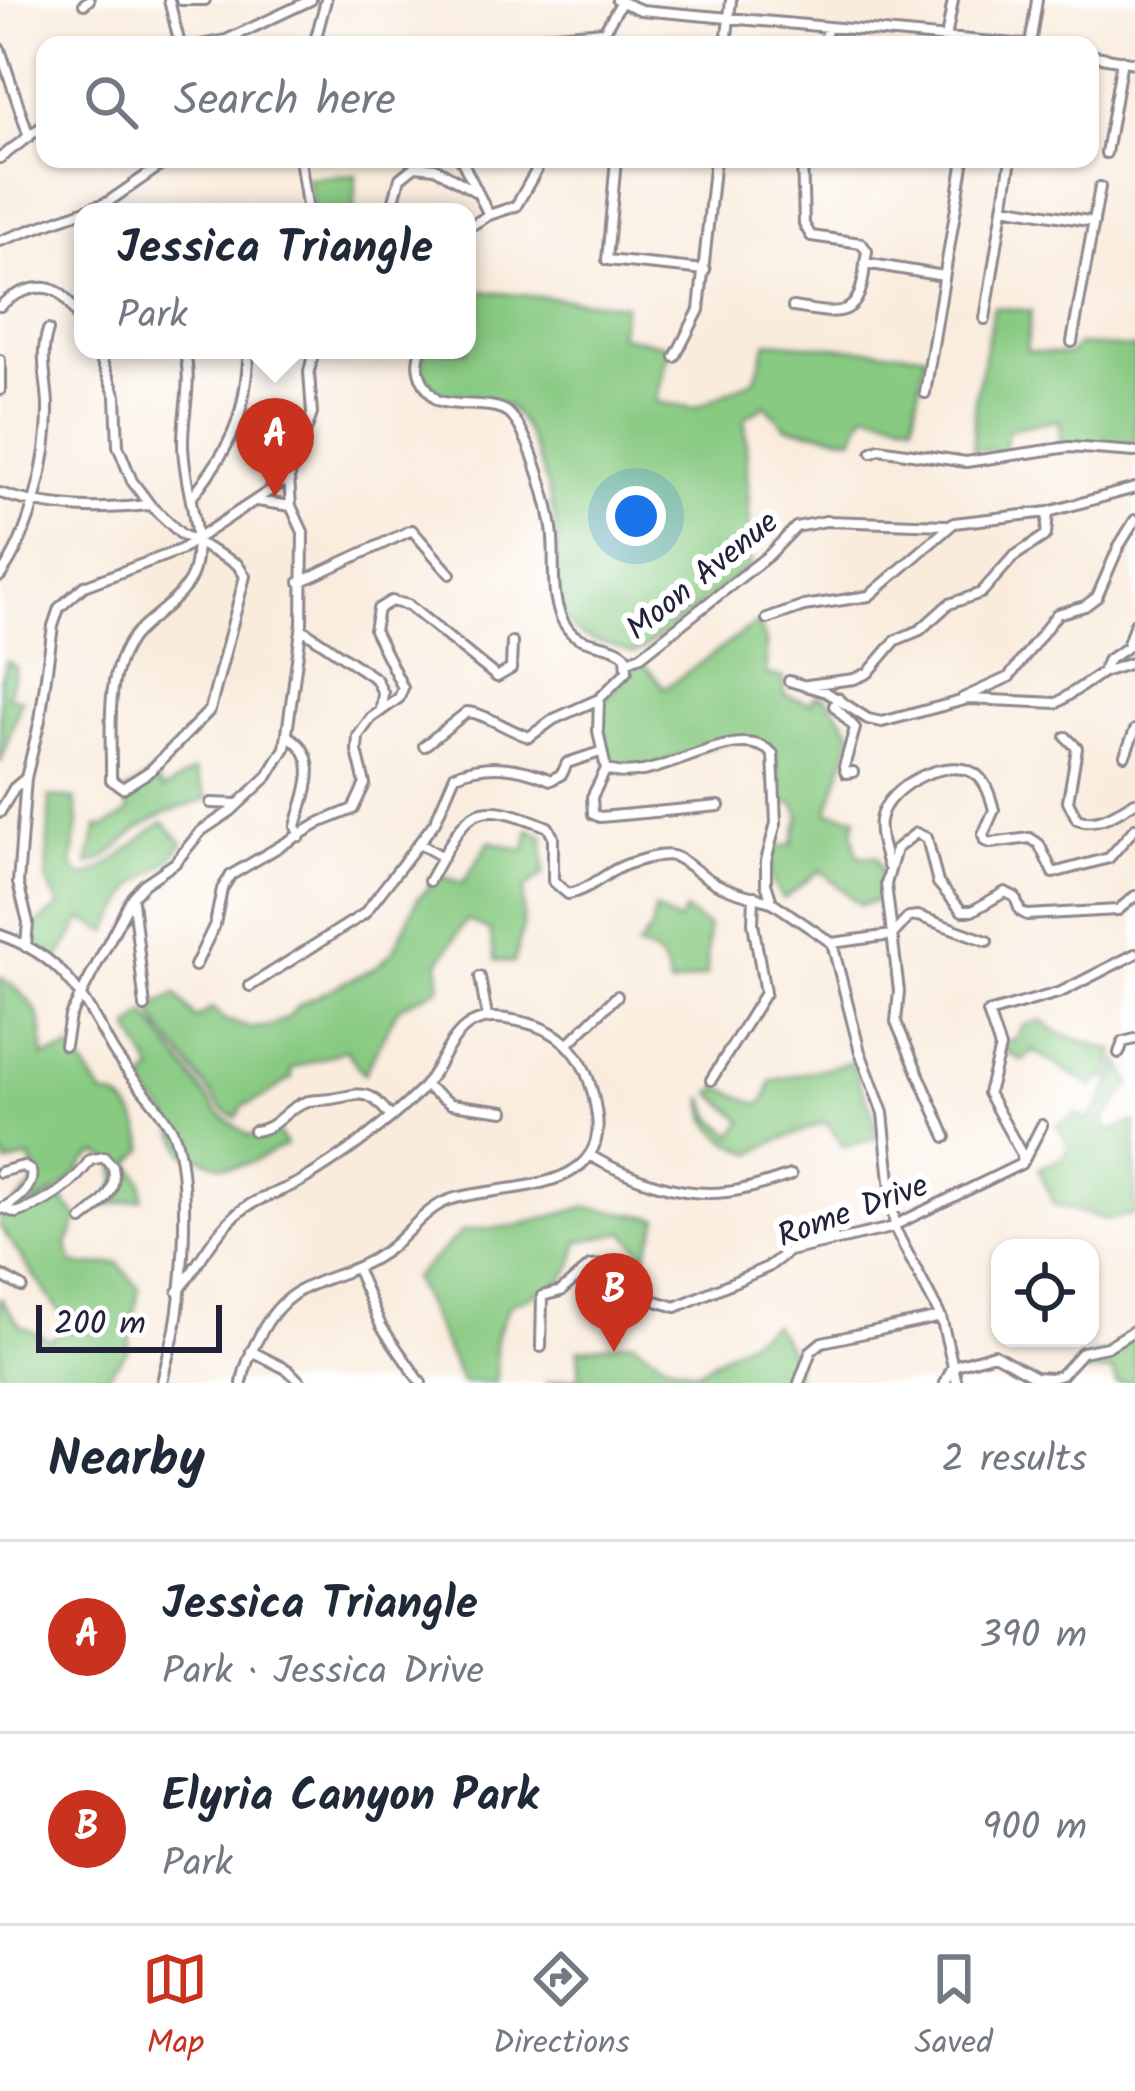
<!DOCTYPE html>
<html lang="en">
<head>
<meta charset="utf-8">
<style>
	:root { --surface:#fff; --page:#f6f6f7; --text:#1f2937; --muted:#747a83; --line:#e0e1e3; --accent:#c8321e }
	body { margin:0; font-family:Kalam,sans-serif; background:var(--page); color:var(--text) }
	.controls { position:absolute; right:36px; bottom:36px; display:grid; overflow:hidden; border-radius:24px; box-shadow:0 3px 9px #0004 }
	.controls button { width:108px; height:108px; display:grid; place-items:center; padding:0; border:0; border-bottom:3px solid var(--line); background:var(--surface); color:var(--text); font:60px sans-serif }
	.scale { position:absolute; left:36px; bottom:30px; width:186px; box-sizing:border-box; padding-left:12px; border:6px solid #22223b; border-top:0; font-size:33px; line-height:42px; white-space:nowrap; color:#22223b; -webkit-text-stroke:9px #fff; paint-order:stroke }
	.you { position:absolute; left:636px; top:516px; width:42px; height:42px; margin:-30px; border:9px solid #fff; border-radius:50%; background:#1a73e8; box-shadow:0 0 0 18px #1a73e833 }
	.badge { display:grid; place-items:center; width:78px; height:78px; border-radius:50%; background:var(--accent); color:#fff; font-size:39px; font-weight:700 }
	.pin { position:absolute; translate:-50% -99px; filter:drop-shadow(0 3px 6px #0008) }
	.pin::after { content:''; position:absolute; top:63px; width:42px; height:36px; background:inherit; clip-path:polygon(0 0,100% 0,50% 100%) }
	.popup { position:absolute; left:74px; top:203px; width:402px; height:156px; box-sizing:border-box; display:grid; place-content:center; border-radius:24px; background:var(--surface); filter:drop-shadow(0 3px 9px #0005); font-size:39px; white-space:nowrap; color:var(--muted) }
	.popup b { font-size:45px; color:var(--text) }
	.popup::after { content:''; position:absolute; left:50%; top:100%; margin-left:-24px; border:24px solid transparent; border-top-color:var(--surface) }
	.list { margin:0; padding:0; list-style:none }
	h2 { display:flex; justify-content:space-between; align-items:center; height:156px; margin:0; padding:0 48px; font-size:51px }
	h2 small { font-size:39px; font-weight:400; color:var(--muted) }
	.list li { display:grid; grid-template-columns:78px 1fr auto; gap:36px; align-items:center; box-sizing:border-box; height:192px; padding:0 48px; border-top:3px solid var(--line) }
	.list b { display:block; font-size:45px; white-space:nowrap }
	.list p { margin:0; font-size:39px; white-space:nowrap; color:var(--muted) }
	.list em { font-size:39px; font-style:normal; color:var(--muted) }
	.icon { flex:none; width:66px; height:66px; fill:none; stroke:currentColor; stroke-width:2; stroke-linecap:round; stroke-linejoin:round }
	.map { position:relative; flex:none; width:1135px; height:1383px; overflow:hidden }
	.search { position:absolute; background:var(--surface); box-shadow:0 3px 9px #0004; left:36px; right:36px; top:36px; height:132px; display:flex; align-items:center; gap:30px; box-sizing:border-box; padding:0 42px; border-radius:24px; color:var(--muted); font-size:45px }
	.sheet { height:540px; background:var(--surface) }
	nav { display:flex; justify-content:space-around; align-items:center; box-sizing:border-box; height:168px; border-top:3px solid var(--line); background:var(--surface); font-size:33px; color:var(--muted) }
	nav a { display:grid; justify-items:center; gap:6px }
	nav .on { color:var(--accent) }
	.map>svg:first-child { display:block }
	.green { fill:#88ca82; stroke:#55765e; stroke-width:3 }
	.lines { fill:none; stroke-linecap:round; stroke-linejoin:round }
	.minor-casing { stroke:#8e878c; stroke-width:14 }
	.minor { stroke:#fff; stroke-width:8 }
	.labels { text-anchor:middle; stroke-width:12; stroke-linejoin:round; paint-order:stroke }
	.street-label { font-size:33px; fill:#22223b; stroke:#fff }
</style>
</head>
<body>
<div class="map">
<svg width="1135" height="1383" viewBox="0 0 1135 1383">
	<rect width="100%" height="100%" fill="#fff"/>
	<filter id="ink" filterUnits="userSpaceOnUse"><feTurbulence type="fractalNoise" baseFrequency=".00833" numOctaves="2"/><feDisplacementMap in="SourceGraphic" scale="24" xChannelSelector="R" yChannelSelector="G"/><feConvolveMatrix kernelMatrix="1 2 1 2 8 2 1 2 1" color-interpolation-filters="sRGB"/></filter>
	<filter id="wash" filterUnits="userSpaceOnUse"><feTurbulence type="fractalNoise" baseFrequency=".004" numOctaves="4" result="noise"/><feDisplacementMap in="SourceGraphic" scale="48" xChannelSelector="R" yChannelSelector="G"/><feGaussianBlur stdDeviation="2.7" result="paint"/><feColorMatrix in="noise" values="0 0 0 0 0 0 0 0 0 0 0 0 0 0 0 0 0 1.4 0 .05"/><feComposite in="paint" operator="in"/></filter>
	<g filter="url(#wash)">
		<rect width="100%" height="100%" fill="#f9ecdd"/>
		<path class="green" d="M 356,175 L 354,212 L 314,212 L 307,178 Z
			M 467,290 L 625,305 L 619,335 L 670,346 L 656,402 L 695,408 L 755,379 L 767,342 L 926,354 L 913,422 L 866,412 L 853,438 L 786,427 L 765,405 L 745,418 L 751,565 L 653,641 L 637,652 L 631,652 C 614,643 584,642 572,628 C 552,607 560,565 557,538 C 555,508 532,416 503,405 C 484,398 459,403 439,398 L 422,373 L 423,350 L 467,350 Z
			M 994,307 L 1031,311 L 1026,351 L 1069,355 L 1077,345 L 1135,348 L 1135,447 L 1060,444 L 1060,420 L 1009,429 L 1003,452 L 973,449 L 975,401 Z
			M 757,623 L 766,641 L 766,674 L 784,678 L 784,695 L 810,703 L 817,695 L 825,697 C 834,707 846,720 852,734 L 828,812 L 856,817 L 853,832 L 857,856 L 877,857 L 883,875 L 880,900 L 860,905 L 820,870 L 784,899 C 767,883 770,868 776,847 L 792,845 L 800,817 L 795,804 L 780,801 L 776,755 C 746,714 666,771 627,772 C 623,772 611,767 608,765 L 600,724 L 601,703 L 641,661 L 665,688 Z
			M 7,661 L 16,667 L 8,696 L 22,699 L 0,764 L 0,681 Z
			M 194,771 L 208,799 C 182,807 156,814 135,831 C 118,845 112,859 88,864 L 97,827 L 105,827 L 128,813 L 125,792 L 153,774 L 163,790 Z
			M 50,797 L 75,799 L 78,821 L 72,866 L 82,877 C 117,867 133,841 163,822 L 183,843 L 169,861 L 135,885 L 108,932 L 82,919 L 57,962 L 31,944 L 33,927 L 60,906 L 46,880 Z
			M 529,829 L 543,836 L 544,873 L 524,889 L 523,926 L 514,963 L 495,960 L 490,931 L 467,920 L 439,962 L 440,987 L 398,1008 L 364,1074 L 346,1050 L 291,1069 L 292,1078 C 275,1088 263,1101 244,1105 L 236,1118 L 222,1109 L 158,1024 L 151,1008 L 176,994 L 196,1019 L 212,1008 L 225,1020 L 251,1028 L 267,1027 L 287,1018 L 299,1005 L 378,966 L 394,950 L 418,898 L 440,876 L 463,883 L 490,841 L 525,851 Z
			M 655,909 L 678,922 L 685,911 L 708,927 L 707,975 L 670,986 C 666,964 660,953 637,948 L 651,930 Z
			M 0,977 C 36,1002 44,1013 43,1057 L 72,1049 L 103,1095 C 131,1097 141,1125 145,1149 L 131,1163 L 142,1182 L 142,1199 L 103,1206 C 116,1191 118,1183 115,1164 L 98,1153 C 85,1158 85,1163 77,1173 C 65,1189 37,1203 18,1210 L 10,1207 L 30,1190 L 36,1179 L 30,1157 L 7,1164 L 5,1157 L 0,1157 Z
			M 146,1014 L 218,1113 L 249,1136 L 278,1133 L 286,1145 C 266,1154 238,1174 216,1164 C 203,1159 200,1156 186,1155 L 167,1115 L 141,1084 L 153,1071 L 130,1028 Z
			M 1042,1020 L 1058,1033 L 1115,1051 L 1108,1079 L 1101,1077 L 1093,1087 L 1032,1050 L 1023,1061 L 1003,1050 L 1002,1046 L 1018,1037 L 1023,1026 Z
			M 1119,1060 L 1131,1084 L 1104,1121 L 1108,1132 L 1135,1122 L 1135,1214 L 1107,1220 L 1053,1204 L 1039,1168 L 1061,1159 L 1069,1146 L 1057,1125 L 1078,1114 L 1086,1121 C 1104,1105 1111,1082 1119,1060 Z
			M 851,1062 L 873,1113 L 877,1138 L 844,1147 L 826,1122 L 767,1145 L 754,1154 C 726,1143 703,1128 704,1097 L 713,1118 L 733,1135 L 744,1121 L 712,1093 L 720,1087 L 759,1105 L 767,1096 L 771,1081 Z
			M 59,1195 L 78,1218 L 67,1245 L 72,1263 L 85,1266 L 118,1263 L 139,1288 L 128,1350 L 105,1378 L 106,1383 L 5,1383 L 0,1376 L 0,1298 L 20,1325 L 50,1340 L 69,1326 L 0,1227 L 0,1215 L 22,1213 Z
			M 586,1207 L 659,1218 L 646,1255 L 624,1232 L 578,1242 C 571,1290 549,1287 509,1305 L 496,1337 L 496,1383 L 462,1383 L 413,1278 L 463,1231 L 516,1226 Z
			M 773,1324 C 786,1344 801,1360 794,1383 L 544,1383 L 580,1377 L 578,1350 L 632,1341 L 664,1362 L 696,1372 Z
			M 1135,1336 L 1135,1383 L 1116,1383 L 1114,1371 L 1084,1372 L 1094,1354 L 1104,1354 Z"/>
	</g>
	<g filter="url(#ink)">
		<g class="lines">
			<defs>
				<path id="minor" d="M 169,0 L 180,45
					M 181,0 L 205,0
					M 617,0 L 641,10 L 1026,45
					M 84,4 L 89,0
					M 946,38 L 953,0
					M 200,45 L 226,40 L 311,0
					M 314,45 L 326,0
					M 533,45 L 543,36 L 604,31 L 621,3
					M 726,45 L 731,0
					M 825,45 L 827,27
					M 1030,45 L 1037,0
					M 0,49 L 29,137
					M 1090,55 L 1135,63
					M 1106,153 L 1122,60
					M 0,158 L 45,124
					M 300,159 L 308,212
					M 461,159 L 489,215 L 467,228
					M 616,159 L 607,260 L 705,270
					M 802,159 L 804,224 L 811,236 L 861,243 L 867,251 L 865,263 L 944,276
					M 1003,207 L 1094,222
					M 391,212 L 400,178 L 415,166 L 435,168 L 478,193
					M 489,215 L 516,206 L 536,171
					M 0,241 L 108,202 L 170,159
					M 0,306 C 13,294 39,281 58,292 C 68,298 76,315 83,325
					M 793,307 C 841,315 861,320 865,263
					M 985,319 L 1011,159
					M 1072,342 L 1100,187
					M 97,350 L 116,396 L 118,446 L 132,481 L 150,505 L 181,534 L 237,564 L 245,576 L 210,710 L 150,771 L 123,788 L 111,780 C 112,734 103,676 133,637 C 151,615 187,598 194,569 C 204,528 182,483 183,441 C 183,410 193,381 184,350
					M 421,350 C 413,369 423,386 437,400 C 458,408 482,401 502,409 C 527,418 548,502 552,528 C 557,560 547,602 568,629 C 581,647 611,641 626,656 L 627,671 L 599,699 L 598,731 L 606,769 L 592,797 L 593,814 L 600,817 L 719,806
					M 675,357 L 699,310 L 715,159
					M 0,360 L 0,390
					M 925,393 L 964,159
					M 872,452 L 879,449 L 966,462 L 1069,447 L 1135,452
					M 0,493 C 46,509 101,511 148,505
					M 192,497 C 234,441 244,421 249,350
					M 257,501 L 291,506
					M 0,576 C 31,534 49,457 48,405 C 47,378 39,357 48,330
					M 300,582 L 412,530 L 450,574
					M 767,619 L 804,606 L 869,596 L 954,523 L 1048,512 L 1135,488
					M 302,629 L 376,679 L 383,693 L 381,709
					M 628,661 L 641,656 L 769,555 L 796,527 L 826,521 L 946,525
					M 1103,672 L 1107,661 L 1127,647 L 1135,623
					M 789,681 L 826,692 L 868,719 L 882,722 L 968,699 L 1057,703 L 1103,672 L 1135,662
					M 807,685 L 854,679 L 868,673 L 896,640 L 920,630 L 949,604 L 981,593 L 1013,557 L 1046,535 L 1048,512
					M 838,698 L 834,706 L 855,728 L 844,767 L 846,773 L 853,772
					M 963,698 L 1009,677 L 1057,614 L 1085,606 L 1097,597 L 1119,546 L 1135,520
					M 288,736 C 325,758 303,796 296,827 L 300,836
					M 1066,737 L 1077,748 L 1068,801 L 1077,819 C 1097,827 1118,812 1135,802
					M 424,746 L 467,712 C 485,713 509,731 529,737 L 554,719 L 597,700
					M 1125,755 L 1135,730
					M 606,769 C 653,790 735,716 773,754 L 776,823 L 766,861 L 766,884 L 772,902 L 832,943 L 860,1052 L 883,1113 L 895,1229 L 941,1317 L 957,1383
					M 211,803 L 238,804
					M 0,812 L 14,788 L 26,778
					M 420,844 L 443,857
					M 888,866 C 884,851 878,836 880,820 C 886,785 952,753 978,776 C 987,784 991,798 994,810 L 983,835 L 985,841 L 991,843 L 1030,838 L 1039,844 L 1053,873 L 1109,858 L 1135,828
					M 429,881 C 467,814 468,793 548,827 L 553,837 L 553,881 L 568,894 C 591,890 606,871 628,864 C 683,846 672,857 715,883 C 731,892 753,896 771,902
					M 133,901 L 145,1007
					M 893,934 L 909,917 L 918,916 L 987,941
					M 0,935 C 63,956 82,995 112,1049 C 129,1078 156,1100 172,1130 C 192,1170 183,1284 175,1329 C 171,1348 165,1365 162,1383
					M 832,943 L 892,935
					M 26,947 L 28,922 L 18,883 L 26,778 L 40,720 L 53,626 L 59,608 L 84,586 L 180,550 L 289,478
					M 195,966 L 215,924 L 222,889 L 231,875 L 321,822 L 353,809 L 365,784 L 357,751 L 358,736 L 371,718 L 399,698 L 403,688 L 374,630 L 378,609 L 391,601 L 408,605 L 497,677 L 511,669 L 512,642
					M 480,977 L 487,1017
					M 250,986 L 364,914 L 435,822 L 455,775 C 486,762 520,766 551,780 L 562,774 L 567,763 L 600,752
					M 569,1043 L 617,996
					M 65,1045 L 70,1016 L 132,897 L 144,884 L 175,863 L 201,831 L 231,811 L 268,776 L 285,748 L 302,623 L 303,532 L 291,506 L 289,478 L 312,414 L 309,372 L 314,350
					M 1119,1053 L 1123,1042 L 1135,1039
					M 711,1080 L 765,993 L 753,923 L 754,896
					M 425,1086 L 451,1104 L 504,1111
					M 254,1131 C 274,1129 279,1117 295,1107 C 309,1098 316,1101 331,1099 C 362,1094 368,1087 390,1116
					M 946,1137 L 896,1022 L 899,991 L 886,884 L 896,849 L 916,833 L 927,838 L 938,883 L 962,911 L 972,911 L 1005,892 L 1015,897 L 1020,911 L 1027,915 L 1118,910 L 1135,896
					M 589,1155 C 627,1177 681,1198 726,1192 C 748,1190 769,1182 791,1175
					M 1024,1160 L 1042,1125
					M 0,1172 L 23,1166 L 31,1171 C 35,1188 14,1203 0,1209
					M 4,1208 L 16,1213 C 45,1204 73,1186 90,1160 L 104,1157 L 113,1167 C 118,1192 101,1205 82,1220
					M 356,1268 L 381,1326 L 421,1383
					M 0,1275 L 22,1287
					M 178,1292 C 197,1267 214,1233 238,1213 C 257,1197 282,1192 303,1180 C 339,1159 389,1122 419,1092 C 438,1074 445,1043 466,1027 C 482,1015 500,1017 518,1021 C 571,1031 590,1065 597,1116 C 607,1197 497,1183 449,1200 C 424,1209 407,1236 386,1251 C 336,1287 294,1271 261,1333 C 252,1349 245,1364 242,1383
					M 541,1347 L 542,1296 L 561,1291 L 590,1266 L 606,1265 L 639,1296 L 676,1307 L 768,1267 L 789,1251 L 887,1229 L 1021,1164 L 1022,1155 L 988,1093 L 1000,1048 L 988,1013 L 1061,992 L 1135,954
					M 251,1351 L 288,1370 L 301,1383
					M 799,1383 L 811,1351 L 822,1342 L 941,1317
					M 945,1383 L 953,1366 L 994,1354 L 1035,1377 L 1052,1378 L 1061,1375 L 1082,1352 L 1107,1347 L 1135,1330"/>
			</defs>
			<use href="#minor" class="minor-casing"/>
			<use href="#minor" class="minor"/>
		</g>
	</g>
	<g class="labels">
		<g class="street-label">
			<text transform="translate(701 574) rotate(-39)" y="12">Moon Avenue</text>
			<text transform="translate(852 1209) rotate(-20)" y="12">Rome Drive</text>
		</g>
	</g>
</svg>
<div class="controls">
<button><svg class="icon" aria-label="locate" viewBox="0 0 24 24"><circle cx="12" cy="12" r="6"/><path d="M12 2v4M12 18v4M2 12h4M18 12h4"/></svg></button>
</div>
<div class="scale">200 m</div>
<div class="you"></div>
<div class="pin badge" style="left:275px;top:497px">A</div>
<div class="popup"><b>Jessica Triangle</b>Park</div>
<div class="pin badge" style="left:614px;top:1352px">B</div>
<div class="search"><svg class="icon" aria-label="search" viewBox="0 0 24 24"><circle cx="10" cy="10" r="6"/><path d="M15 15l6 6"/></svg>Search here</div>
</div>
<section class="sheet">
<h2>Nearby<small>2 results</small></h2>
<ul class="list">
<li><span class="badge">A</span><div><b>Jessica Triangle</b><p>Park · Jessica Drive</p></div><em>390 m</em></li>
<li><span class="badge">B</span><div><b>Elyria Canyon Park</b><p>Park</p></div><em>900 m</em></li>
</ul>
</section>
<nav>
<a class="on"><svg class="icon" aria-label="map" viewBox="0 0 24 24"><path d="M3 6l6-2 6 2 6-2v14l-6 2-6-2-6 2zM9 4v14M15 6v14"/></svg>Map</a>
<a><svg class="icon" aria-label="directions" viewBox="0 0 24 24"><path d="M12 3l9 9-9 9-9-9zM9 14v-3h6M13 9l2 2-2 2"/></svg>Directions</a>
<a><svg class="icon" aria-label="saved" viewBox="0 0 24 24"><path d="M7 4h10v16l-5-4-5 4z"/></svg>Saved</a>
</nav>
</body>
</html>
